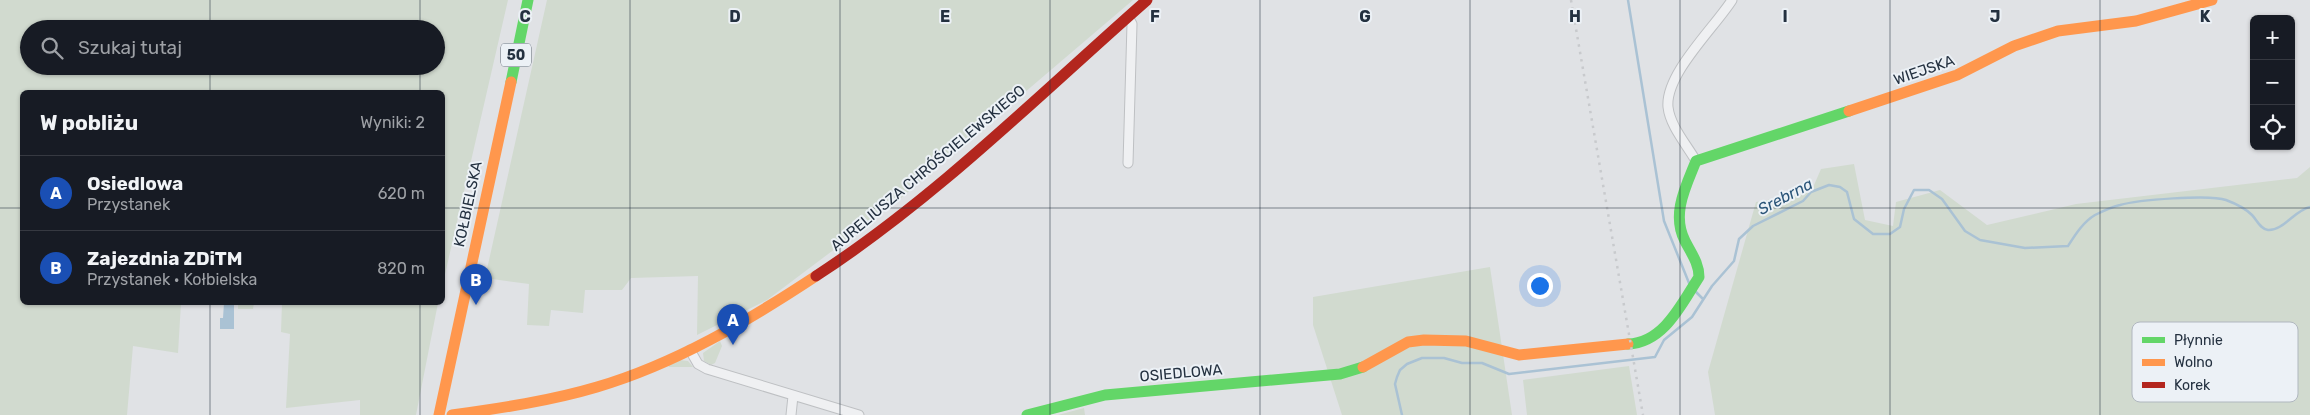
<!DOCTYPE html>
<html lang="pl">
<head>
<meta charset="utf-8">
<style>
	:root { --surface:#171b24; --page:#20242c; --text:#f1f3f6; --muted:#9ea1a6; --line:#363941; --accent:#0f766e }
	body { margin:0; font-family:Rubik,sans-serif; background:var(--page); color:var(--text) }
	.controls { position:absolute; right:15px; top:15px; display:grid; overflow:hidden; border-radius:8px; box-shadow:0 1px 4px #0004 }
	.controls button { width:45px; height:45px; display:grid; place-items:center; padding:0; border:0; border-bottom:1px solid var(--line); background:var(--surface); color:var(--text); font:25px sans-serif }
	.you { position:absolute; left:1539px; top:285px; width:18px; height:18px; margin:-12px; border:4px solid #fff; border-radius:50%; background:#1a73e8; box-shadow:0 0 0 8px #1a73e833 }
	.badge { display:grid; place-items:center; width:32px; height:32px; border-radius:50%; background:var(--accent); color:#fff; font-size:16px; font-weight:700 }
	.pin { position:absolute; translate:-50% -41px; filter:drop-shadow(0 1px 2px #0008) }
	.pin::after { content:''; position:absolute; top:26px; width:18px; height:15px; background:inherit; clip-path:polygon(0 0,100% 0,50% 100%) }
	.list { margin:0; padding:0; list-style:none }
	h2 { display:flex; justify-content:space-between; align-items:center; height:65px; margin:0; padding:0 20px; font-size:21px }
	h2 small { font-size:16px; font-weight:400; color:var(--muted) }
	.list li { display:grid; grid-template-columns:32px 1fr auto; gap:15px; align-items:center; box-sizing:border-box; height:75px; padding:0 20px; border-top:1px solid var(--line) }
	.list b { display:block; font-size:19px; white-space:nowrap }
	.list p { margin:0; font-size:16px; white-space:nowrap; color:var(--muted) }
	.list em { font-size:16px; font-style:normal; color:var(--muted) }
	.icon { flex:none; width:28px; height:28px; fill:none; stroke:currentColor; stroke-width:2; stroke-linecap:round; stroke-linejoin:round }
	.map { position:relative; flex:none; width:2310px; height:415px; overflow:hidden }
	.search { position:absolute; background:var(--surface); box-shadow:0 1px 4px #0004; left:20px; top:20px; width:425px; height:55px; display:flex; align-items:center; gap:12px; box-sizing:border-box; padding:0 18px; border-radius:28px; color:var(--muted); font-size:19px }
	.panel { position:absolute; background:var(--surface); box-shadow:0 1px 4px #0004; left:20px; top:90px; width:425px; height:215px; border-radius:8px }
	.map>svg:first-child { display:block }
	.green { fill:#d1dacf; fill-rule:evenodd }
	.water { fill:#aac2d4 }
	.lines { fill:none; stroke-linecap:round; stroke-linejoin:round }
	.stream { stroke:#aac2d4; stroke-width:2.5 }
	.street-casing { stroke:#bec0c3; stroke-width:11 }
	.street { stroke:#eff0f2; stroke-width:9 }
	.fast { stroke:#63d668; stroke-width:11 }
	.slow { stroke:#ff974d; stroke-width:11 }
	.jam { stroke:#b3261e; stroke-width:11 }
	.rail { stroke:#c8cacd; stroke-width:2.5; stroke-dasharray:2.5 5; stroke-linecap:butt }
	.grid { fill:none; stroke:#243140; stroke-width:1; stroke-opacity:0.55 }
	.labels { text-anchor:middle; stroke-width:4; stroke-linejoin:round; paint-order:stroke }
	.shield { fill:#ecf1f6; stroke:#606b77; stroke-width:1 }
	.shield-label { font-size:14px; font-weight:bold; fill:#243140 }
	.street-label { font-size:15px; fill:#243140; stroke:#ecf1f6 }
	.water-label { font-size:16px; font-style:italic; fill:#2a5478; stroke:#ecf1f6 }
	.key { fill:#ecf1f6; stroke:#b0b7bf; stroke-width:1 }
	.key-label { font-size:14px; fill:#243140 }
	.grid-label { font-size:16px; text-anchor:middle; font-weight:bold; fill:#243140; stroke:#ecf1f6; stroke-width:4; stroke-linejoin:round; paint-order:stroke }
</style>
</head>
<body>
<div class="map">
<svg width="2310" height="415" viewBox="0 0 2310 415">
	<rect width="100%" height="100%" fill="#e0e2e5"/>
	<path class="green" d="M 0,0 L 508,0 L 443,283 L 442,92 L 22,92 L 22,302 L 181,303 L 178,353 L 133,346 L 127,415 L 0,415 ZM 29,29 L 436,29 L 436,66 L 29,66 Z
		M 547,0 L 1133,0 L 888,209 L 767,300 L 697,335 L 698,276 L 631,278 L 622,290 L 585,290 L 583,313 L 551,310 L 549,326 L 527,325 L 529,284 L 485,278 Z
		M 1854,164 L 1865,220 L 1893,226 L 1896,202 L 1940,190 L 1987,225 L 2076,204 L 2297,178 L 2310,167 L 2310,415 L 1715,415 L 1708,372 L 1756,202 L 1811,192 L 1821,169 Z
		M 1490,267 L 1512,415 L 1342,415 L 1313,325 L 1313,297 Z
		M 238,303 L 254,303 L 253,309 L 238,309 Z
		M 282,303 L 438,303 L 416,415 L 360,415 L 360,400 L 286,408 L 290,334 L 281,332 Z
		M 720,341 L 722,346 L 715,363 L 711,365 L 704,361 L 703,353 Z
		M 679,360 L 688,361 L 693,367 L 669,367 L 668,365 Z
		M 1629,366 L 1637,415 L 1527,415 L 1523,380 Z
		M 1084,408 L 1085,415 L 1058,415 Z"/>
	<path class="water" d="M 224,303 L 234,303 L 234,329 L 220,329 L 220,318 L 223,318 Z"/>
	<g class="lines">
		<path class="stream" d="M 1628,0 L 1664,221 L 1689,283
			M 1695,291 L 1703,299
			M 1402,415 L 1395,384 L 1397,377 L 1400,370 L 1407,364 L 1422,358 L 1444,358 L 1462,363 L 1482,363 L 1509,374 L 1655,357 L 1664,340 L 1692,317 L 1712,286 L 1734,261 L 1739,239 L 1753,226 L 1803,201 L 1811,192 L 1829,185 L 1840,187 L 1847,192 L 1854,219 L 1873,234 L 1890,234 L 1900,227 L 1904,209 L 1914,190 L 1929,190 L 1942,199 L 1965,231 L 1980,240 L 2025,248 L 2068,246 C 2075,235 2083,222 2095,215 C 2103,211 2112,207 2120,205 C 2137,200 2210,194 2226,200 C 2234,203 2246,209 2252,215 C 2257,220 2260,229 2268,230 C 2283,231 2295,210 2310,207"/>
		<defs>
			<path id="street" d="M 1128,17 L 1132,24 L 1128,163
				M 1696,161 C 1687,145 1670,126 1668,107 C 1665,74 1715,27 1732,0
				M 690,350 L 698,364 L 707,369 L 859,415
				M 791,415 L 793,396"/>
		</defs>
		<use href="#street" class="street-casing"/>
		<use href="#street" class="street"/>
		<path class="fast" d="M 511,82 L 528,0
			M 1628,344 C 1664,343 1682,303 1699,277 C 1699,263 1691,253 1685,241 C 1671,214 1686,186 1696,161 L 1849,111
			M 1027,415 L 1105,395 L 1340,374 L 1363,367"/>
		<path class="slow" d="M 1849,111 L 1957,75 L 2014,46 L 2058,31 L 2136,21 L 2212,0
			M 1363,367 L 1408,342 L 1424,340 L 1466,341 L 1519,355 L 1628,344
			M 439,415 L 511,82
			M 452,415 C 501,408 550,401 597,387 C 675,364 748,321 816,276"/>
		<path class="jam" d="M 816,276 C 936,198 1040,94 1147,0"/>
		<path class="rail" d="M 1571,0 L 1643,415"/>
	</g>
	<path class="grid" d="M 210,0 L 210,29M 420,0 L 420,29M 630,0 L 630,415M 840,0 L 840,415M 1050,0 L 1050,415M 1260,0 L 1260,415M 1470,0 L 1470,415M 1680,0 L 1680,415M 1890,0 L 1890,415M 2100,0 L 2100,415M 210,66 L 210,92M 420,66 L 420,92M 0,208 L 22,208M 442,208 L 2310,208M 210,302 L 210,415M 420,302 L 420,415"/>
	<g class="labels">
		<rect class="shield" x="501" y="43.5" width="30" height="23" rx="4"/>
		<g class="shield-label">
			<text x="516" y="60">50</text>
		</g>
		<g class="street-label">
			<text transform="translate(1924 70) rotate(-19)" y="5">WIEJSKA</text>
			<text transform="translate(928 168) rotate(-40)" y="5">AURELIUSZA CHRÓŚCIELEWSKIEGO</text>
			<text transform="translate(468 204) rotate(-78)" y="5">KOŁBIELSKA</text>
			<text transform="translate(1181 373) rotate(-5)" y="5">OSIEDLOWA</text>
		</g>
		<g class="water-label">
			<text transform="translate(1785 196) rotate(-28)" y="6">Srebrna</text>
		</g>
	</g>
	<rect x="2132" y="322" width="166" height="80" rx="8" class="key"/>
	<rect x="2142" y="337" width="23" height="6" fill="#63d668"/>
	<rect x="2142" y="359" width="23" height="7" fill="#ff974d"/>
	<rect x="2142" y="382" width="23" height="6" fill="#b3261e"/>
	<g class="key-label">
		<text x="2174" y="345">Płynnie</text>
		<text x="2174" y="367">Wolno</text>
		<text x="2174" y="390">Korek</text>
	</g>
	<g class="grid-label">
		<text x="525" y="22">C</text>
		<text x="735" y="22">D</text>
		<text x="945" y="22">E</text>
		<text x="1155" y="22">F</text>
		<text x="1365" y="22">G</text>
		<text x="1575" y="22">H</text>
		<text x="1785" y="22">I</text>
		<text x="1995" y="22">J</text>
		<text x="2205" y="22">K</text>
	</g>
</svg>
<div class="controls">
<button>+</button>
<button>−</button>
<button><svg class="icon" aria-label="locate" viewBox="0 0 24 24"><circle cx="12" cy="12" r="6"/><path d="M12 2v4M12 18v4M2 12h4M18 12h4"/></svg></button>
</div>
<div class="you"></div>
<div class="pin badge" style="left:733px;top:345px;background:#1a4fb4">A</div>
<div class="pin badge" style="left:476px;top:305px;background:#1a4fb4">B</div>
<div class="search"><svg class="icon" aria-label="search" viewBox="0 0 24 24"><circle cx="10" cy="10" r="6"/><path d="M15 15l6 6"/></svg>Szukaj tutaj</div>
<section class="panel">
<h2>W pobliżu<small>Wyniki: 2</small></h2>
<ul class="list">
<li><span class="badge" style="background:#1a4fb4">A</span><div><b>Osiedlowa</b><p>Przystanek</p></div><em>620 m</em></li>
<li><span class="badge" style="background:#1a4fb4">B</span><div><b>Zajezdnia ZDiTM</b><p>Przystanek · Kołbielska</p></div><em>820 m</em></li>
</ul>
</section>
</div>
</body>
</html>
